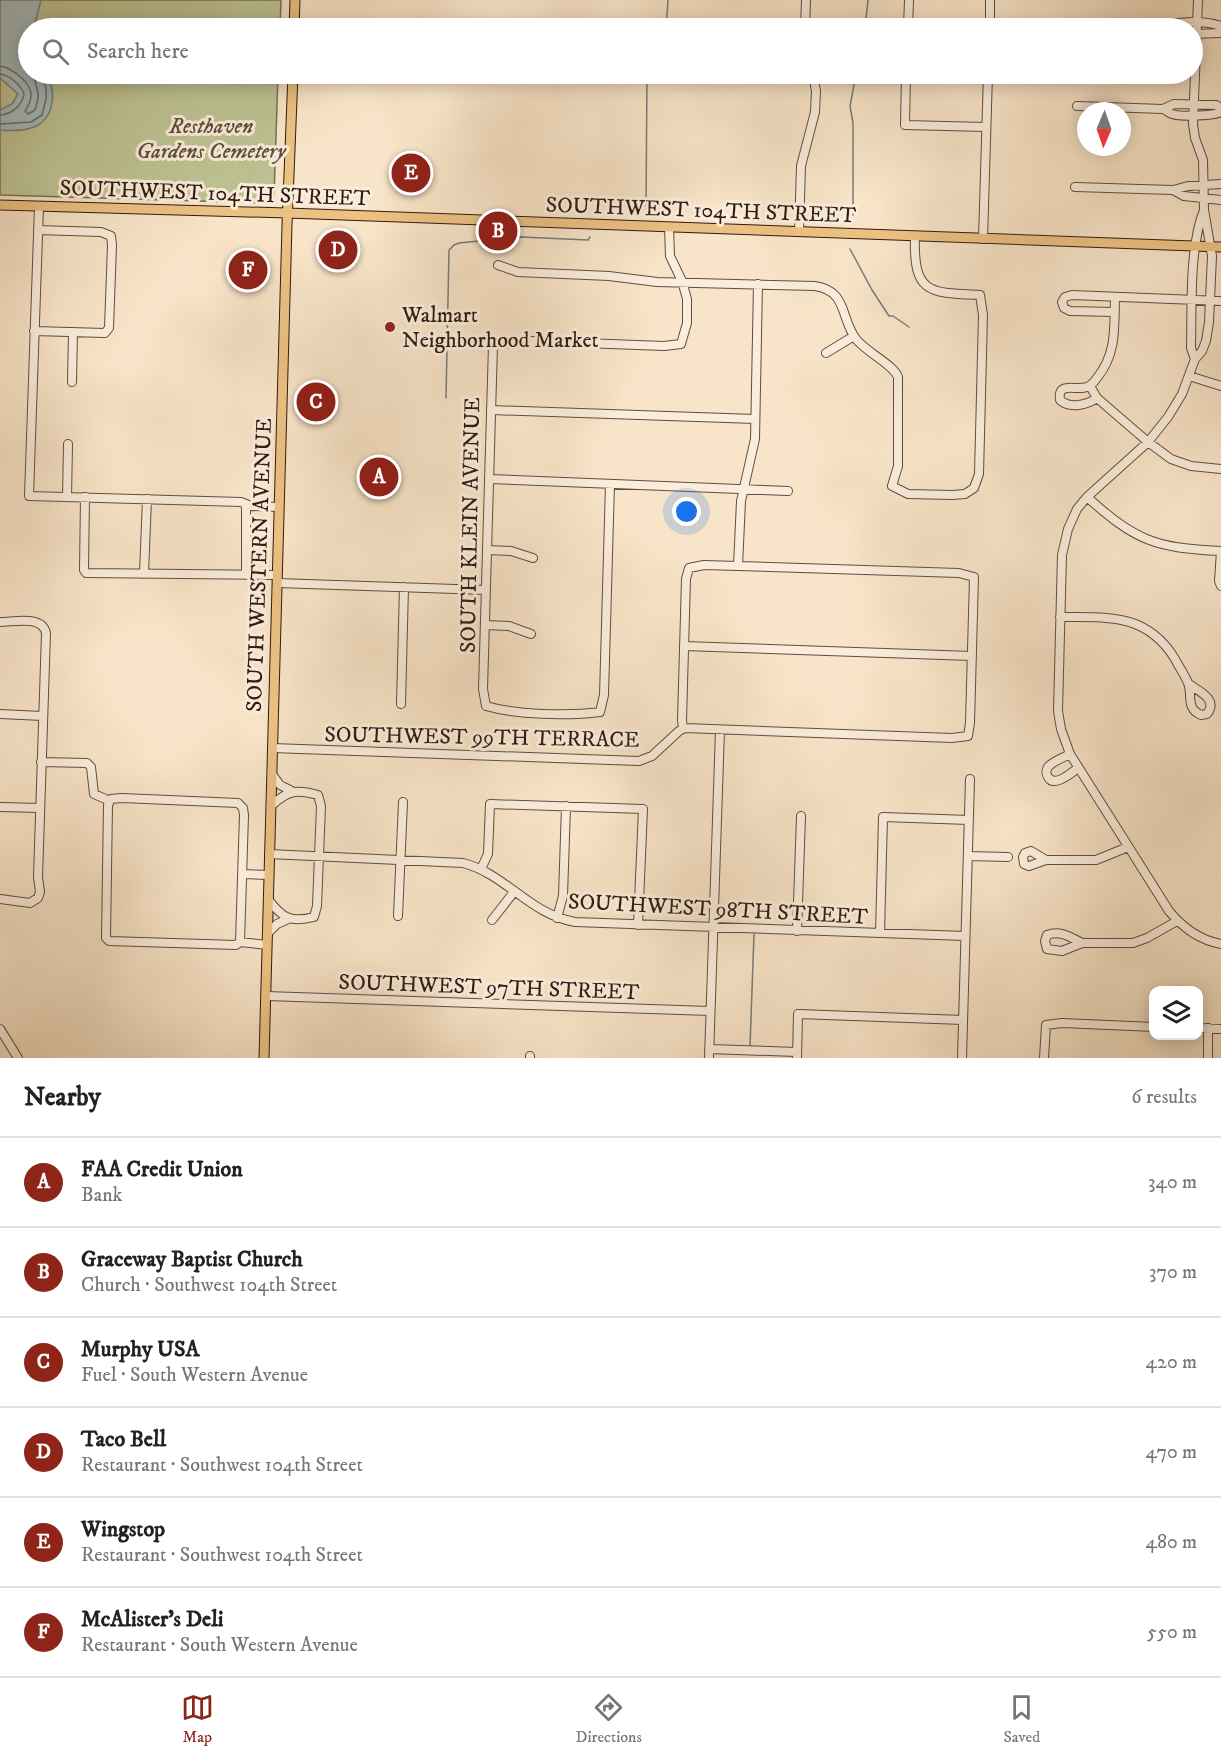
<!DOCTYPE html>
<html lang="en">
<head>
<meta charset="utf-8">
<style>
	:root { --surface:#fff; --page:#f2f2f2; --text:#222; --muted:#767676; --line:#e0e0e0; --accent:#8f2418 }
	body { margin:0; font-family:"IM FELL DW Pica",serif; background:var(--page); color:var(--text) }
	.controls { position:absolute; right:18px; bottom:18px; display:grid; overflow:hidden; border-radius:12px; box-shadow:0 3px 15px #0003 }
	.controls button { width:54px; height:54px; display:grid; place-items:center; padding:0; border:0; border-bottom:2px solid var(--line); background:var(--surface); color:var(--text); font:30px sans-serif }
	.compass { position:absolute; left:1077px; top:102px; width:54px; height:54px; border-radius:50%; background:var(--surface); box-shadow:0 3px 15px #0003; rotate:182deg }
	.you { position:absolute; left:687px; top:512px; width:21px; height:21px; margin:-15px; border:4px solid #fff; border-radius:50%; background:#1a73e8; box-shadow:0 0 0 9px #1a73e833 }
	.badge { display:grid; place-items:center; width:39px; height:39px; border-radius:50%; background:var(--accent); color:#fff; font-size:20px; font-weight:700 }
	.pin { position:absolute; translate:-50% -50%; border:3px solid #fff; box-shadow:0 2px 6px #0006 }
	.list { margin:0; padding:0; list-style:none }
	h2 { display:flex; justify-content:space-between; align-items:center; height:78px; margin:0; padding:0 24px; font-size:26px }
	h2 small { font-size:20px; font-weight:400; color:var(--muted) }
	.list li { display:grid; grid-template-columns:39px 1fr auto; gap:18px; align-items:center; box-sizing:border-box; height:90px; padding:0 24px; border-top:2px solid var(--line) }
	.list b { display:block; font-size:22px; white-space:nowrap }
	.list p { margin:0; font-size:20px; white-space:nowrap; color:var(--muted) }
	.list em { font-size:20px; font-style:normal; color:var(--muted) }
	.icon { flex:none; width:33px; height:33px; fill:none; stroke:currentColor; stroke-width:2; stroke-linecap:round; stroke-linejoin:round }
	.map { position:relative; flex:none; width:1221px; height:1058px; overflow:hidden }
	.search { position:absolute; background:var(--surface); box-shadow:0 3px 15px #0003; left:18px; right:18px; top:18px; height:66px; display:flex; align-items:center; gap:15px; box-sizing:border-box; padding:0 21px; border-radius:33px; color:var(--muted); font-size:22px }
	.sheet { height:618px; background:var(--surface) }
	nav { display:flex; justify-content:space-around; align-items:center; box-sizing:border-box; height:84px; border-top:2px solid var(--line); background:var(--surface); font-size:16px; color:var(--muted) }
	nav a { display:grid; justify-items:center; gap:3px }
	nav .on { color:var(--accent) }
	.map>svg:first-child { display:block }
	.green { fill:#bec495; stroke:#767054; stroke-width:1.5 }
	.water { fill:#a3bcc1; stroke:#757c7b; stroke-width:1.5 }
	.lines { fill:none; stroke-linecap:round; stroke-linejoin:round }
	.shore { stroke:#696c6a; stroke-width:1.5 }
	.stream { stroke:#757c7b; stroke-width:1.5 }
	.minor-casing { stroke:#614d40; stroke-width:10 }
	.major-casing { stroke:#2f1b13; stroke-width:11 }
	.minor { stroke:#faeddb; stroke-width:8 }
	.major { stroke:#ecc284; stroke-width:9 }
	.poi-dot { fill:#8f2418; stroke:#faeddb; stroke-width:2 }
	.labels { text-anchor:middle; stroke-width:6; stroke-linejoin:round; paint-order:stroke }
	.park-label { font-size:22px; font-style:italic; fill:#5a4e3a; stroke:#faeddb }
	.street-label { font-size:22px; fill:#2f1b13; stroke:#faeddb }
	.poi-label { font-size:22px; fill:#2f1b13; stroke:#faeddb; text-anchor:start }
</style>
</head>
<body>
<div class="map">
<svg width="1221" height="1058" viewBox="0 0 1221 1058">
	<rect width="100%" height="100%" fill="#f8e4c8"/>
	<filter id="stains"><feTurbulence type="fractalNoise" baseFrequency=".00333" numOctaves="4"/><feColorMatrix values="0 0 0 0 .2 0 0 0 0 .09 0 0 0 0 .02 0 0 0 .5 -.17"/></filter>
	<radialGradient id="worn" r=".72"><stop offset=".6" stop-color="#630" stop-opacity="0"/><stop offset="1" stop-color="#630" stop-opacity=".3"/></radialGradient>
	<path class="green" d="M 0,0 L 281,0 L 280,28 L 28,28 L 28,74 L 278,74 L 274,197 L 267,203 L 0,195 Z"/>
	<path class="water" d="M 0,0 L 41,0 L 34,28 L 28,28 L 28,74 L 45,74 C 58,89 54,120 34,127 C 24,131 10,131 0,130 L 0,110 L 12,104 L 18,94 L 0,78 Z"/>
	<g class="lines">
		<path class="shore" d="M 0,66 C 8,67 11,70 17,74 C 31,85 36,95 25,111 L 28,114 L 35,110 C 42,89 35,91 34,74
			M 0,74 C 9,75 21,85 24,94 C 22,106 12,114 0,115
			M 0,124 L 31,122 L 42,115 L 46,99 L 46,88 L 41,74"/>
		<path class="stream" d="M 666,28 L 668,0
			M 865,28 L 868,0
			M 646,206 L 647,74
			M 853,215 L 853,123 L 850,106 L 856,74
			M 850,249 L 872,290 L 889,316 L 893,316 L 909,327
			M 446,398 L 449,250 L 454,245 L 459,243 L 521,237 L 588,240 L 590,237
			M 750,1047 L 754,934"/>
		<defs>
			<path id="minor" d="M 1198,0 L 1193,124 L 1195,138 L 1203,160 L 1204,210 L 1212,256 L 1209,322 L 1206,341 L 1202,351 L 1195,359 L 1182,394 L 1168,417 L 1148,442 L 1087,497 L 1077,509 L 1068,529 L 1062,555 L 1058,711 L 1061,729 L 1070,754 L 1169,911 C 1183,928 1199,940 1221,944
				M 1080,25 L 1166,28
				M 1162,27 C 1179,21 1204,20 1221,26
				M 805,28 L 806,0
				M 908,28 L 909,0
				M 990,28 L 990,0
				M 1194,34 L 1221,33
				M 906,74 L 905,125 L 986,127
				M 1077,106 L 1163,109 C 1166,110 1169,113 1172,114 C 1181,117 1213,116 1221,112
				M 1163,109 L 1174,104 L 1216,105 L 1221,108
				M 1075,187 L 1173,190 L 1188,186 L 1221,184
				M 1173,190 L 1184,196 L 1221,200
				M 39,206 L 29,496 L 241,502 L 251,506 L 279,507
				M 799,232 L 801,166 L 815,112 L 816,91 L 813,74
				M 983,239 L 988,74
				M 498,265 L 518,272 L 609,276 L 657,282 L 815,286 C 848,291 840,318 856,339 C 867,353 893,364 898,377 L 898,466 L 892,486 L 908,494 L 952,495 L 965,494 L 974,488 L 979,474 L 983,315 L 980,295 C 929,293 913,294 915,236
				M 1114,312 L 1070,311 L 1064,308 L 1062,302 L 1065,297 L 1072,295 L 1221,301
				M 34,331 L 105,333 L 109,328 L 112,245 L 111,236 L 101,232 L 38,230
				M 826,353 L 854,336
				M 1195,359 L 1191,348 C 1192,308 1189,247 1204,210
				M 1189,376 L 1221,386
				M 72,382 L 73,332
				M 1090,386 L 1097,398 L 1148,442 L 1171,459 L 1191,466 L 1221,469
				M 1097,398 C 1087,405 1070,409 1060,400 C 1057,381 1076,391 1087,387 C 1091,386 1094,382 1097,378 C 1117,353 1114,328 1115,298
				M 491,410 L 755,419
				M 489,479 L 788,491
				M 610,484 L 604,695 L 600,712 C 568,716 517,715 486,706 L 483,689 L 493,345 L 529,341 L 664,346 L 681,344 L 687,323 L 687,299 L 682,281 L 670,256 L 669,227
				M 67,497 L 68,444
				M 85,497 L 84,570 L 86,573 L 277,575
				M 1087,497 C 1136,541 1155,548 1221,551
				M 487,550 L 511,551 L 533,558
				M 1221,551 L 1219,581 L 1221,586
				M 738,566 L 741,501 L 755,439 L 758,284
				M 144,574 L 147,499
				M 246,575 L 246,504
				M 277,583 L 485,590
				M 1060,617 C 1107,617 1147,613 1175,659 C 1179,667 1185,675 1188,683 C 1193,695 1185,708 1201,715 L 1207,714 C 1219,699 1198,691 1189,684
				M 0,622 C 15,622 42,615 46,633 L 38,877 L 40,892 L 38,898 L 30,903 L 0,899
				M 485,625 L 509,626 L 531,634
				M 684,646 L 972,656
				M 401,704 L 404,587
				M 0,714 L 42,716
				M 272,748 L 639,761 L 652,756 L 679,731 L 685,728 L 952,738 L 968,736 L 970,723 L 974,577 L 959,573 L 738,566 L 704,565 L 689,568 L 686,579 L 682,720 L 683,728
				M 1070,754 C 1063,758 1053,761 1048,767 C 1046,770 1046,774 1048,777 C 1054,788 1071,773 1078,768
				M 41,762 L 87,763 L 91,767 L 94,794 L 110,801
				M 272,774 L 280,785 L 292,791
				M 122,798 L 238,803 L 243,808 L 244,815 L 240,942 L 236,945 L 109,941 L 106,938 L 108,805 L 111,799 Z
				M 0,807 L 40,808
				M 269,854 L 463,863 C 506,874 529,914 575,922 L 965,936
				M 968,856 L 1008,857
				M 1046,860 L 1031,851 L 1025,853 L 1023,857 L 1024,864 L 1029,866 L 1046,860 L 1096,860 L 1128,847
				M 481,869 L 488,854 L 490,804 L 643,809 L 638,925
				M 243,874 L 269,875
				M 268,899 C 282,918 291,923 314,917 L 317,906 L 321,806 L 318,795 C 296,789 288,790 271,806
				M 398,916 L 403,802
				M 557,918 L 563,896 L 566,806
				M 492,920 L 514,892
				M 797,931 L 801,816
				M 880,933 L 883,817 L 969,820
				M 267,934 L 277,924 L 288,919
				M 240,942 L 267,945
				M 1082,943 C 1070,937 1061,930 1047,935 L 1045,941 L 1047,949 L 1062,951 L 1082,943 L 1133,943 L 1147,938 L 1177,921
				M 266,996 L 710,1011
				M 1198,1028 L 1221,1029
				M 0,1029 L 18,1058
				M 709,1049 L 797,1052
				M 530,1058 L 530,1056
				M 709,1058 L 720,730
				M 797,1058 L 798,1014 L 963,1020
				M 962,1058 L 970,779
				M 1044,1058 L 1046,1025 L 1062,1023 L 1154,1027
				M 1208,1058 L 1208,1028"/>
			<path id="major" d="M 294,28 L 295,0
				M 0,205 L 287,213 L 1221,247
				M 264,1058 L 287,225 L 293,74"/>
		</defs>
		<use href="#minor" class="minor-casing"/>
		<use href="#major" class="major-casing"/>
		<use href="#minor" class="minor"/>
		<use href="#major" class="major"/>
	</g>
	<circle class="poi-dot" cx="390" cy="327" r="6"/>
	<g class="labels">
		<g class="park-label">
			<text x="211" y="133">Resthaven<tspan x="211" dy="25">Gardens Cemetery</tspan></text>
		</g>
		<g class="street-label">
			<text transform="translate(215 192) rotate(2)" y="8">SOUTHWEST 104TH STREET</text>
			<text transform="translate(701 209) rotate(2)" y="8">SOUTHWEST 104TH STREET</text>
			<text transform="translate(469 525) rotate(-89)" y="8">SOUTH KLEIN AVENUE</text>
			<text transform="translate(258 565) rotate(-88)" y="8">SOUTH WESTERN AVENUE</text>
			<text transform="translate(482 736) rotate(1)" y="8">SOUTHWEST 99TH TERRACE</text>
			<text transform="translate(718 908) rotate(3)" y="8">SOUTHWEST 98TH STREET</text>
			<text transform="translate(489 986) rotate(2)" y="8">SOUTHWEST 97TH STREET</text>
		</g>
		<g class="poi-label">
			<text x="402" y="322">Walmart<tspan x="402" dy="25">Neighborhood Market</tspan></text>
		</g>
	</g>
	<rect width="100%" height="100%" filter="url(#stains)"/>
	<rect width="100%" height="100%" fill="url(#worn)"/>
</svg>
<div class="controls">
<button><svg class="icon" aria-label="layers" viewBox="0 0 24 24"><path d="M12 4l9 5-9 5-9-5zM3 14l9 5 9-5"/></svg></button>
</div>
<svg class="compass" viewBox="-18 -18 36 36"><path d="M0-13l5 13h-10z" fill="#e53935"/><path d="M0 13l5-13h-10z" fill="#767676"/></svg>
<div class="you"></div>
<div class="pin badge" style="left:379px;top:477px">A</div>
<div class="pin badge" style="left:498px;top:231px">B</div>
<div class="pin badge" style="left:316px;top:402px">C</div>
<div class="pin badge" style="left:338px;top:250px">D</div>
<div class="pin badge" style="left:411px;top:173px">E</div>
<div class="pin badge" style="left:248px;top:270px">F</div>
<div class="search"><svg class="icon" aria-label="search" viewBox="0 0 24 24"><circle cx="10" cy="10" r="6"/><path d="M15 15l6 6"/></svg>Search here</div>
</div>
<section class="sheet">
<h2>Nearby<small>6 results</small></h2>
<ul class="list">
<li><span class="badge">A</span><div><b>FAA Credit Union</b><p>Bank</p></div><em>340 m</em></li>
<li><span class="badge">B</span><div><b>Graceway Baptist Church</b><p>Church · Southwest 104th Street</p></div><em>370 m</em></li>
<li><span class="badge">C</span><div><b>Murphy USA</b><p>Fuel · South Western Avenue</p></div><em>420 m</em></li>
<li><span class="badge">D</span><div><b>Taco Bell</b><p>Restaurant · Southwest 104th Street</p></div><em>470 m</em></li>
<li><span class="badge">E</span><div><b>Wingstop</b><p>Restaurant · Southwest 104th Street</p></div><em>480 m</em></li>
<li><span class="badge">F</span><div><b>McAlister's Deli</b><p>Restaurant · South Western Avenue</p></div><em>550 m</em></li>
</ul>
</section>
<nav>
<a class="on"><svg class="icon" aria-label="map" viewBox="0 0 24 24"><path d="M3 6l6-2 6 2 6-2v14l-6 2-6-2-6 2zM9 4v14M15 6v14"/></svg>Map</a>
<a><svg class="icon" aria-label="directions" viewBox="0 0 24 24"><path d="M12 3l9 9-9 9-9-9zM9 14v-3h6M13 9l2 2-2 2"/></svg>Directions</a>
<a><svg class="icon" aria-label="saved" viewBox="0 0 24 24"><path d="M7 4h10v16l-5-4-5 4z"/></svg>Saved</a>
</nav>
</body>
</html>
